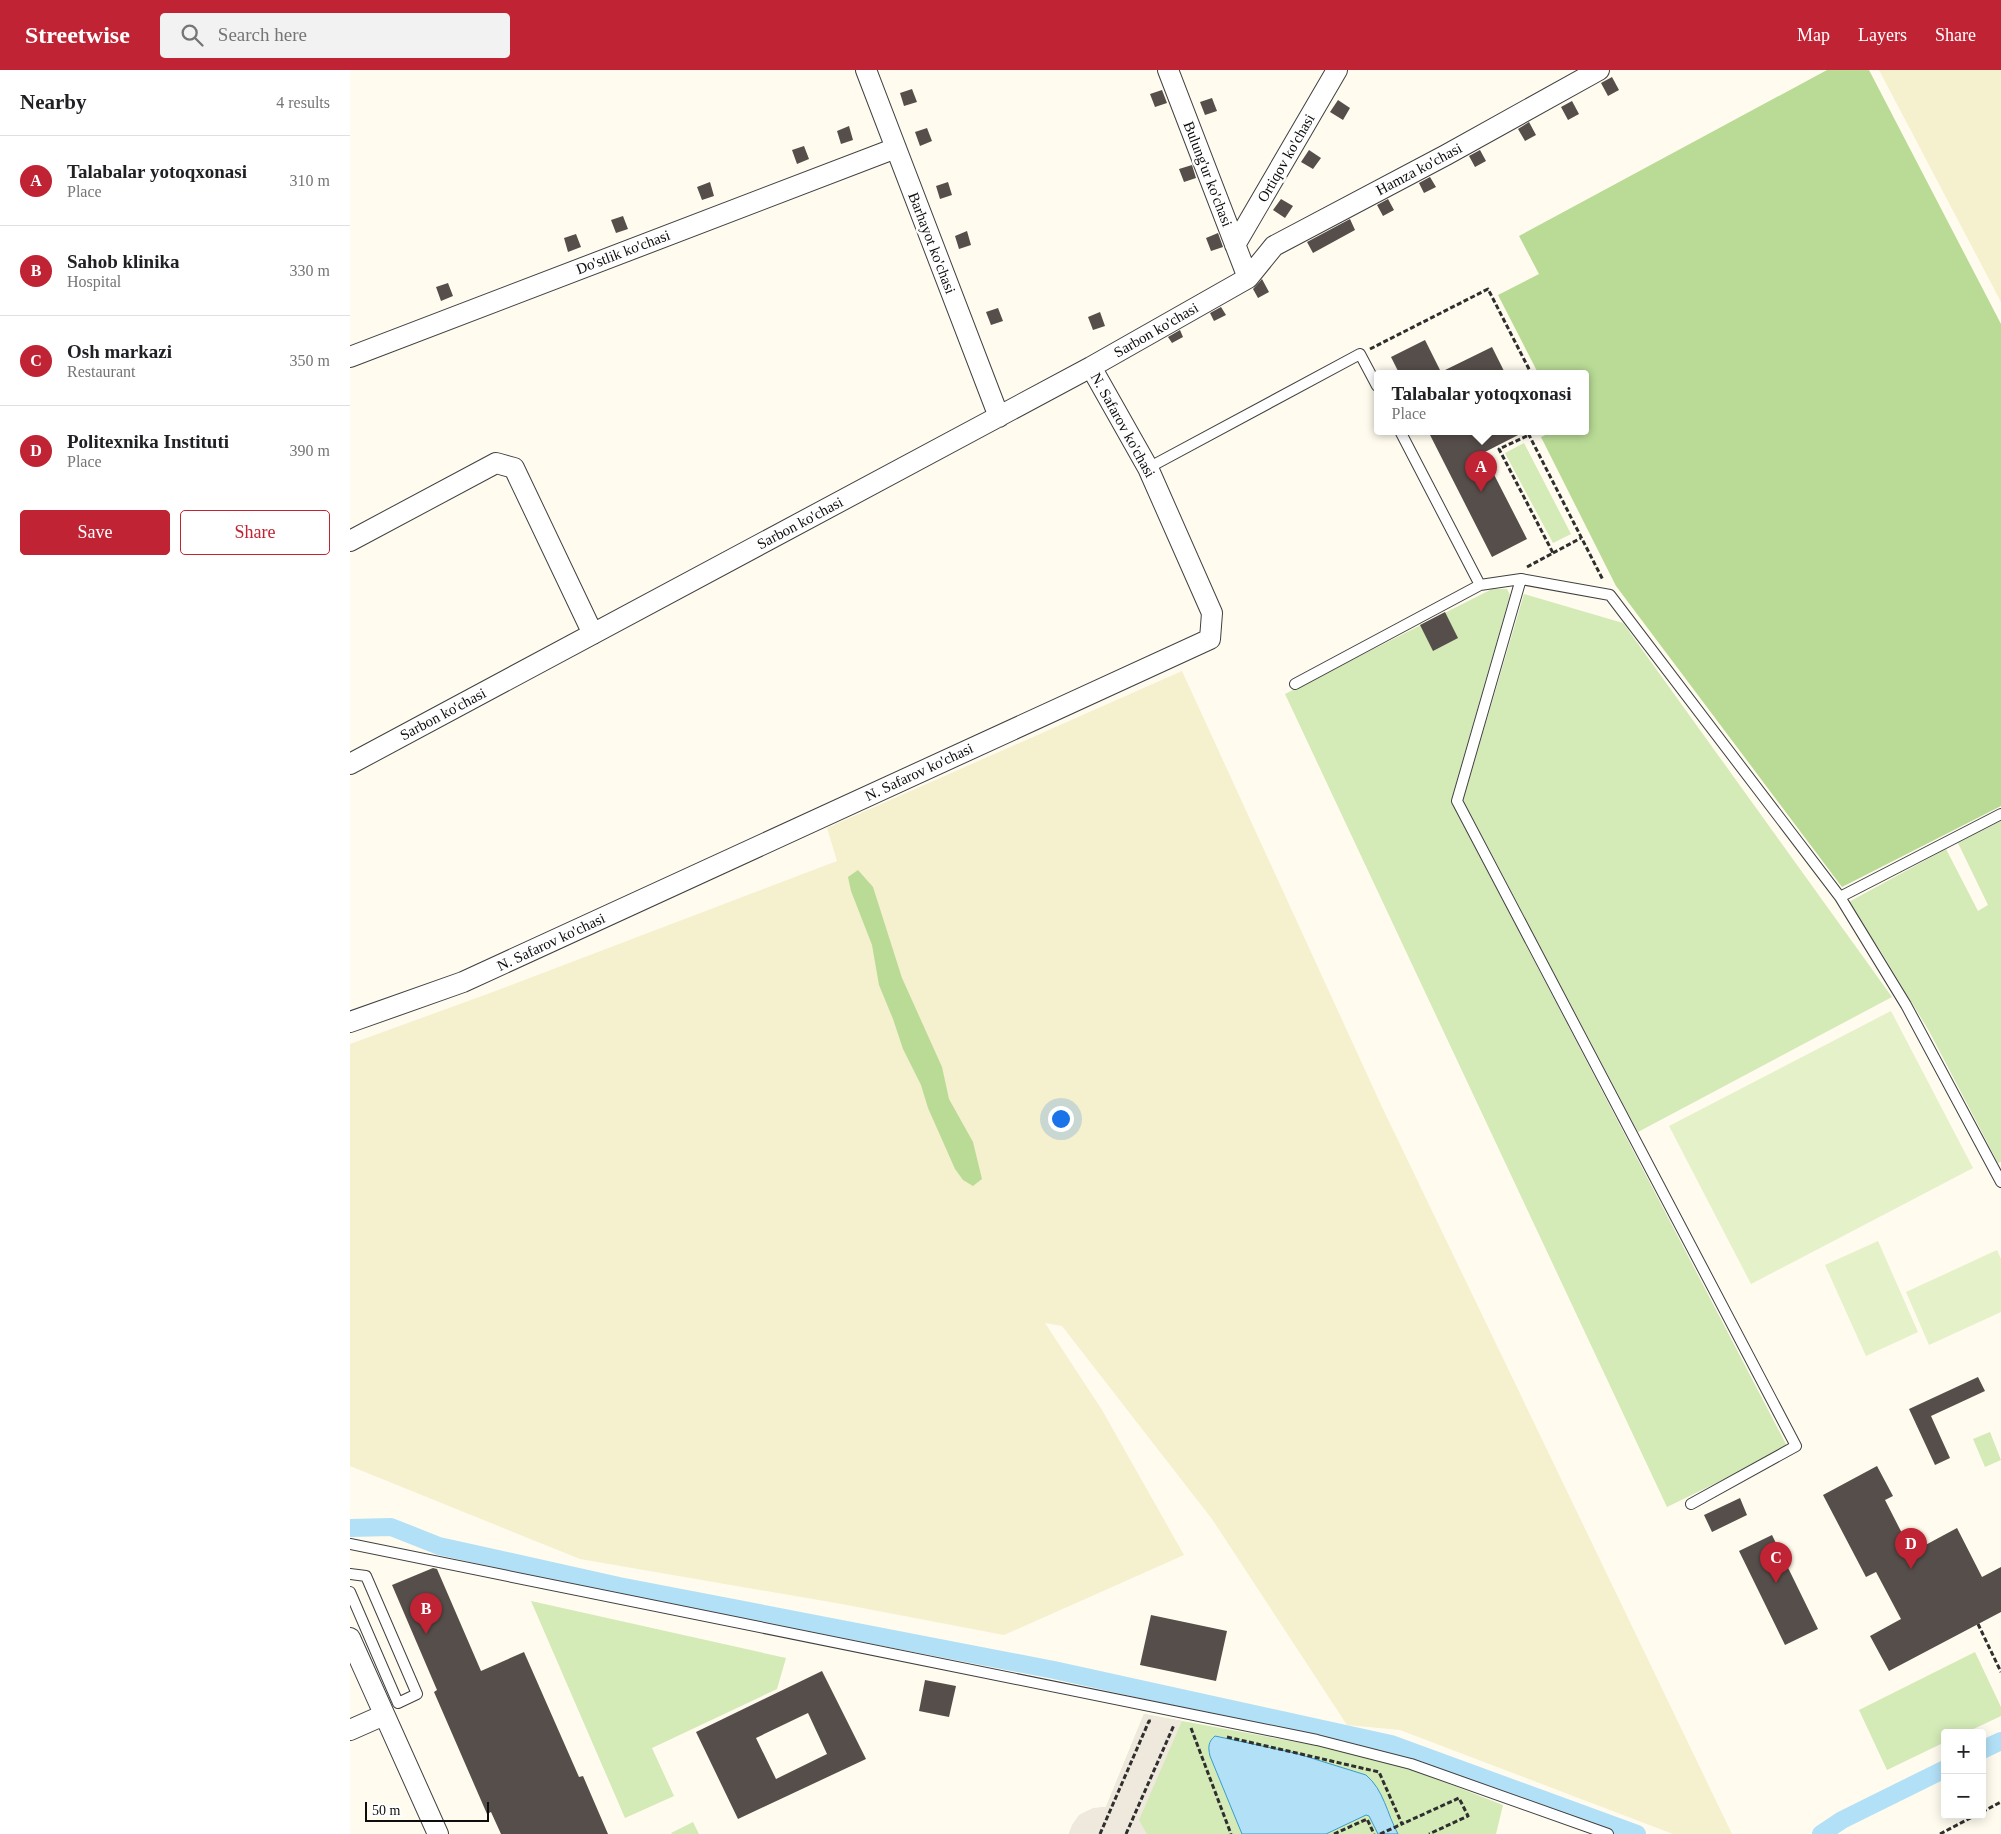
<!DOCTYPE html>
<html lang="en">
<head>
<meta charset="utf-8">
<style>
	:root { --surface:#fff; --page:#f2f2f2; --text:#202124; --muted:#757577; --line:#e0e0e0; --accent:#c02333 }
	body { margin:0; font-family:Georgia,serif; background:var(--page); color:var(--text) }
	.controls { position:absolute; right:15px; bottom:15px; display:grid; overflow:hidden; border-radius:5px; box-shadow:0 2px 12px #0003 }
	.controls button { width:45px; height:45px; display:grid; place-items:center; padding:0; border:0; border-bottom:1px solid var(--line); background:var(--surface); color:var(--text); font:25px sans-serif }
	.scale { position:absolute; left:15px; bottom:12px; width:124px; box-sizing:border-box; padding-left:5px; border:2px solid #0d0d0d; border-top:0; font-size:14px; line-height:18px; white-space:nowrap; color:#0d0d0d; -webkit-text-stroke:4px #fff; paint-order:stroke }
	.you { position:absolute; left:710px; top:1048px; width:18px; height:18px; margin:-12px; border:4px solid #fff; border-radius:50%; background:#1a73e8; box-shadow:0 0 0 8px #1a73e833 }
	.badge { display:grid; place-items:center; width:32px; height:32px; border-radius:50%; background:var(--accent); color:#fff; font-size:16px; font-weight:700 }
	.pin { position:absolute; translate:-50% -41px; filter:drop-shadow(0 1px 2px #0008) }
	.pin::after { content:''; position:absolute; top:26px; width:18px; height:15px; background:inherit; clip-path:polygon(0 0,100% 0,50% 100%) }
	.popup { position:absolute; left:1024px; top:300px; width:215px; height:65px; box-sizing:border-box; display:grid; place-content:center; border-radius:5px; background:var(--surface); filter:drop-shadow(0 1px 4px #0005); font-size:16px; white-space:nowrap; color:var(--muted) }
	.popup b { font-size:19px; color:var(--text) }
	.popup::after { content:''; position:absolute; left:50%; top:100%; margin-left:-10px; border:10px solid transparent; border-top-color:var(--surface) }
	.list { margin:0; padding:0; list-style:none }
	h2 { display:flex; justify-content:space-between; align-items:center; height:65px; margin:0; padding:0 20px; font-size:21px }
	h2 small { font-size:16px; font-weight:400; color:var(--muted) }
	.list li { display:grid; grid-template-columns:32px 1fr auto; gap:15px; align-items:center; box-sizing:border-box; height:90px; padding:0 20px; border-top:1px solid var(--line) }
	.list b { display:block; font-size:19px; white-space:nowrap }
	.list p { margin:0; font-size:16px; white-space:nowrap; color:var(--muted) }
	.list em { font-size:16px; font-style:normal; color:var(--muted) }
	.actions { display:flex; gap:10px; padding:15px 20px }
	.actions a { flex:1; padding:11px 0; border:1px solid var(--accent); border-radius:5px; text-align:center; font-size:18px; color:var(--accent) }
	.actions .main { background:var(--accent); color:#fff }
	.icon { flex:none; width:28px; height:28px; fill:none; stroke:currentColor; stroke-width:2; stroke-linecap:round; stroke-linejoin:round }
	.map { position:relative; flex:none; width:1651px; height:1764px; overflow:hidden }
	header { display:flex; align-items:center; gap:30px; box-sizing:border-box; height:70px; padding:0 25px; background:var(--accent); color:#fff }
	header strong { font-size:24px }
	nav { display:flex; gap:28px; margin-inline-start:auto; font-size:18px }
	.search { width:350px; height:45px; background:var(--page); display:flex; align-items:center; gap:12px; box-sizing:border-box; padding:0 18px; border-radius:5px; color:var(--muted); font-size:19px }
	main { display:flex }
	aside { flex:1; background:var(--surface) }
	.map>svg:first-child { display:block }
	.farmland { fill:#f5f0ce }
	.green { fill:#d4eab7 }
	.forest { fill:#b9db96 }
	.pitch { fill:#e5f1c9 }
	.plaza { fill:#efe9dd }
	.water { fill:#b2e1f7; stroke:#379bd0 }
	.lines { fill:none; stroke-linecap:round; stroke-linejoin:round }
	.canal { stroke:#b2e1f7; stroke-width:18 }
	.building { fill:#564e4a; fill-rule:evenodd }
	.lane-casing { stroke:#404040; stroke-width:12 }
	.street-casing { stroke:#404040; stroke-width:22 }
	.path { stroke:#2f2f2f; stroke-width:3; stroke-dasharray:5 2.5; stroke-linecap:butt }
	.lane { stroke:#fff; stroke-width:10 }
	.street { stroke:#fff; stroke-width:20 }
	.labels { text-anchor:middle; stroke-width:5; stroke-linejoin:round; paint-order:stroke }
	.street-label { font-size:15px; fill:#0d0d0d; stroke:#fff }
</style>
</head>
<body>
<header>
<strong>Streetwise</strong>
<div class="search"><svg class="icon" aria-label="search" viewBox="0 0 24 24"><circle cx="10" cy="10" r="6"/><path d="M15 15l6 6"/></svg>Search here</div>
<nav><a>Map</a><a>Layers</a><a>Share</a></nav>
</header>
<main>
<aside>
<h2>Nearby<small>4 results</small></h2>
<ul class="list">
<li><span class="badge">A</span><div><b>Talabalar yotoqxonasi</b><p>Place</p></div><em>310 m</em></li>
<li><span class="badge">B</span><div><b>Sahob klinika</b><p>Hospital</p></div><em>330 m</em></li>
<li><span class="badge">C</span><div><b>Osh markazi</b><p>Restaurant</p></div><em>350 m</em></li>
<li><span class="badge">D</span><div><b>Politexnika Instituti</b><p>Place</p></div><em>390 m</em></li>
</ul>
<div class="actions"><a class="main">Save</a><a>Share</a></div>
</aside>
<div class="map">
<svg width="1651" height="1764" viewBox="0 0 1651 1764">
	<rect width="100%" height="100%" fill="#fffbee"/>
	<path class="farmland" d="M 1529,0 L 1651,0 L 1651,232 Z
		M 832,601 L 1032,1037 L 1382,1764 L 1323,1764 L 1050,1660 L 997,1655 L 862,1449 L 712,1256 L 695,1253 L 752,1340 L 834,1485 L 654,1565 L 486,1533 L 230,1489 L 0,1396 L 0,974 L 140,923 L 487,791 L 477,758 Z"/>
	<path class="green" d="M 1174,373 L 1221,464 L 1203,473 L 1155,383 Z
		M 1142,519 L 1157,519 L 1160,525 L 1101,731 L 1438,1378 L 1317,1437 L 935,624 Z
		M 1174,524 L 1273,553 L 1542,927 L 1288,1062 L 1113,730 Z
		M 1651,751 L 1651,1092 L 1648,1093 L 1579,961 L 1530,880 L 1497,833 L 1596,779 L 1628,841 L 1638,835 L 1608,773 Z
		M 1640,1362 L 1651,1390 L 1635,1397 L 1623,1369 Z
		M 181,1531 L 436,1588 L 427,1619 L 302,1678 L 324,1726 L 275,1748 Z
		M 1625,1582 L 1651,1637 L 1651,1646 L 1615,1663 L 1595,1663 L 1595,1672 L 1537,1700 L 1509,1640 Z
		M 794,1644 L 990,1680 L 1066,1701 L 1153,1735 L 1146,1764 L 719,1764 C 725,1745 737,1738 756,1737 Z
		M 343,1752 L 349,1764 L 322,1764 L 321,1763 Z"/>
	<path class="forest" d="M 1477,0 L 1519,0 L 1651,254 L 1651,736 L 1492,817 L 1266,516 L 1191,367 L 1204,361 L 1235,361 L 1235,303 L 1188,303 L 1148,225 L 1189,204 L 1169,166 Z
		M 508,800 L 523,817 L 552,908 L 592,997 L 599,1029 L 623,1072 L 632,1109 L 623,1116 L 613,1110 L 605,1099 L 578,1038 L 571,1015 L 553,979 L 543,949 L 529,915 L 522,875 L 501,821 L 498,807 Z"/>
	<path class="pitch" d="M 1541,941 L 1623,1098 L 1401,1214 L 1319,1056 Z
		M 1528,1171 L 1568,1262 L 1516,1286 L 1475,1195 Z
		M 1647,1180 L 1651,1189 L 1651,1242 L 1579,1275 L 1556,1222 Z"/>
	<path class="plaza" d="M 794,1644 L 832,1651 L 789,1750 L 797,1764 L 719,1764 L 722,1755 L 729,1745 L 743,1738 L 756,1737 Z"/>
	<path class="water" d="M 865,1666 L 945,1683 L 1016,1705 C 1034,1720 1037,1744 1048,1764 L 1028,1764 L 1019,1746 L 1016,1745 L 976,1764 L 892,1764 L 860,1686 C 858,1677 858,1672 865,1666 Z"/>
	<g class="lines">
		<path class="canal" d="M 0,1458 L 41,1457 L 89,1476 L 269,1516 L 704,1600 L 1041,1674 L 1287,1764
			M 1632,1680 L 1651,1671
			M 1471,1764 L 1492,1750 L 1595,1699"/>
	</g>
	<path class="building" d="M 1262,7 L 1269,20 L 1258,26 L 1251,13 Z
		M 562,19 L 567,32 L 554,36 L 550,23 Z
		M 812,20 L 817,33 L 805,37 L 800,24 Z
		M 862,28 L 867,41 L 855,45 L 850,32 Z
		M 988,30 L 1000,38 L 993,50 L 980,42 Z
		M 1222,31 L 1229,44 L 1218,50 L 1211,37 Z
		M 1179,52 L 1186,65 L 1175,71 L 1168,59 Z
		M 499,56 L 503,70 L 491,74 L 487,61 Z
		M 577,58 L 582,71 L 570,76 L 565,62 Z
		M 454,76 L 459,89 L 447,94 L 442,80 Z
		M 959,80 L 971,88 L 963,99 L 951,92 Z
		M 1130,80 L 1136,91 L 1125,97 L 1119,86 Z
		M 842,95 L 846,108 L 834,112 L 829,99 Z
		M 1080,107 L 1086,117 L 1074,123 L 1069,113 Z
		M 360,112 L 364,126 L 352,130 L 347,117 Z
		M 598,112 L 602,125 L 590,129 L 586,116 Z
		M 931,129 L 943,136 L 935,148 L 923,140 Z
		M 1038,129 L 1044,140 L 1033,146 L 1027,135 Z
		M 273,146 L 278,159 L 266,163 L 261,150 Z
		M 1000,149 L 1005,160 L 963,183 L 957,172 Z
		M 617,161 L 621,175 L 609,179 L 605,166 Z
		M 868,163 L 873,177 L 861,181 L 856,168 Z
		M 226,164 L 231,177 L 218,182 L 214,168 Z
		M 912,209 L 919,222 L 908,228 L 903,219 Z
		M 98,213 L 103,226 L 91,231 L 86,217 Z
		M 871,237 L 876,245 L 864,251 L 860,243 Z
		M 648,238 L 653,251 L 641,255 L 636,242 Z
		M 750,242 L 755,256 L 743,260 L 738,247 Z
		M 830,260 L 833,267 L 822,273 L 818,267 Z
		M 1075,270 L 1091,302 L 1142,277 L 1155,303 L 1049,303 L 1041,287 Z
		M 1078,361 L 1176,361 L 1133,383 L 1177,469 L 1142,487 Z
		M 1095,542 L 1108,568 L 1083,581 L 1070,555 Z
		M 1628,1307 L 1635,1321 L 1581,1346 L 1600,1388 L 1585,1395 L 1559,1339 Z
		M 1527,1396 L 1543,1426 L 1535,1430 L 1557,1473 L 1564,1470 L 1568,1479 L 1607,1458 L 1632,1507 L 1651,1497 L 1651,1542 L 1539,1601 L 1520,1566 L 1551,1549 L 1526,1502 L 1516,1507 L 1473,1425 Z
		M 1390,1428 L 1397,1445 L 1362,1462 L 1354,1445 Z
		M 1422,1465 L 1468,1559 L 1435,1575 L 1389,1481 Z
		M 83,1498 L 87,1499 L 131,1601 L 174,1582 L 229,1707 L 233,1706 L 258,1764 L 151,1764 L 141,1742 L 137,1744 L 84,1622 L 87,1620 L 42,1515 Z
		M 801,1545 L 877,1561 L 866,1611 L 790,1595 Z
		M 472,1601 L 516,1689 L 388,1749 L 346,1662 ZM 458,1643 L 477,1684 L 426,1709 L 406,1668 Z
		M 575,1610 L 606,1616 L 599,1647 L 569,1641 Z"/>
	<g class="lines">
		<defs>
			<path id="lane" d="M 1050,361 L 1130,515
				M 798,398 L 1010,284 L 1027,316
				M 945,614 L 1130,515 L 1171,509
				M 1490,827 L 1651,744
				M 1341,1434 L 1446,1376 L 1107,731 L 1171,509 L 1260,525 L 1490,827 L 1556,935 L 1651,1112
				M 0,1474 L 967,1670 L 1061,1694 L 1258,1764
				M 0,1504 L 16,1506 L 67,1624 L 48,1633 L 0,1522"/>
			<path id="street" d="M 516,0 L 649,347
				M 818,0 L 898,208
				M 885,175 L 987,0
				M 0,287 L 546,78
				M 0,471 L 146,393 L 164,398 L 243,564
				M 0,694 L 741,297 L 898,208 L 924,176 L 1096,85 L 1249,0
				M 0,952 L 113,912 L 860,569 L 862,543 L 798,398 L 741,297
				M 0,1568 L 88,1764
				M 0,1660 L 34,1645"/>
		</defs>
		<use href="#lane" class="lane-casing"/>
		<use href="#street" class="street-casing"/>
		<path class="path" d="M 1020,279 L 1138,219 L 1181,303
			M 1187,361 L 1179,365 L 1253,510
			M 1203,483 L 1231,468
			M 1177,497 L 1203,483 L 1149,379 L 1179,365
			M 1628,1554 L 1651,1602
			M 841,1658 L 881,1764
			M 877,1667 L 1029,1702 L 1052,1754 L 1109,1728 L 1118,1746 L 1079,1764
			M 1632,1742 L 1651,1732
			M 750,1764 L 799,1651 L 802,1651
			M 776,1764 L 824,1655
			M 984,1764 L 1017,1749 L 1024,1764
			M 1030,1764 L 1052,1754
			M 1590,1764 L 1626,1745"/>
		<use href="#lane" class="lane"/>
		<use href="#street" class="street"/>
	</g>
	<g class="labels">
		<g class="street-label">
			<text transform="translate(936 88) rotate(-60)" y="5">Ortiqov ko'chasi</text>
			<text transform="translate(1069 99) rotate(-28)" y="5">Hamza ko'chasi</text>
			<text transform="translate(858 104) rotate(69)" y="5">Bulung'ur ko'chasi</text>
			<text transform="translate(582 173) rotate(69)" y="5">Barhayot ko'chasi</text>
			<text transform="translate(273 182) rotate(-21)" y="5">Do'stlik ko'chasi</text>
			<text transform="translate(806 260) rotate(-30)" y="5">Sarbon ko'chasi</text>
			<text transform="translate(773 355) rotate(61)" y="5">N. Safarov ko'chasi</text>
			<text transform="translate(450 453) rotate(-28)" y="5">Sarbon ko'chasi</text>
			<text transform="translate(93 644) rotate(-28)" y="5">Sarbon ko'chasi</text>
			<text transform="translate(569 702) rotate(-25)" y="5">N. Safarov ko'chasi</text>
			<text transform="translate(201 872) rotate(-25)" y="5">N. Safarov ko'chasi</text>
		</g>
	</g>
</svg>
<div class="controls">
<button>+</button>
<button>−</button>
</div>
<div class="scale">50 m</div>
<div class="you"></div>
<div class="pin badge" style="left:1131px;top:422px">A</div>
<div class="popup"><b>Talabalar yotoqxonasi</b>Place</div>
<div class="pin badge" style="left:76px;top:1564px">B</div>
<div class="pin badge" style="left:1426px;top:1513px">C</div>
<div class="pin badge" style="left:1561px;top:1499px">D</div>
</div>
</main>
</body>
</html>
